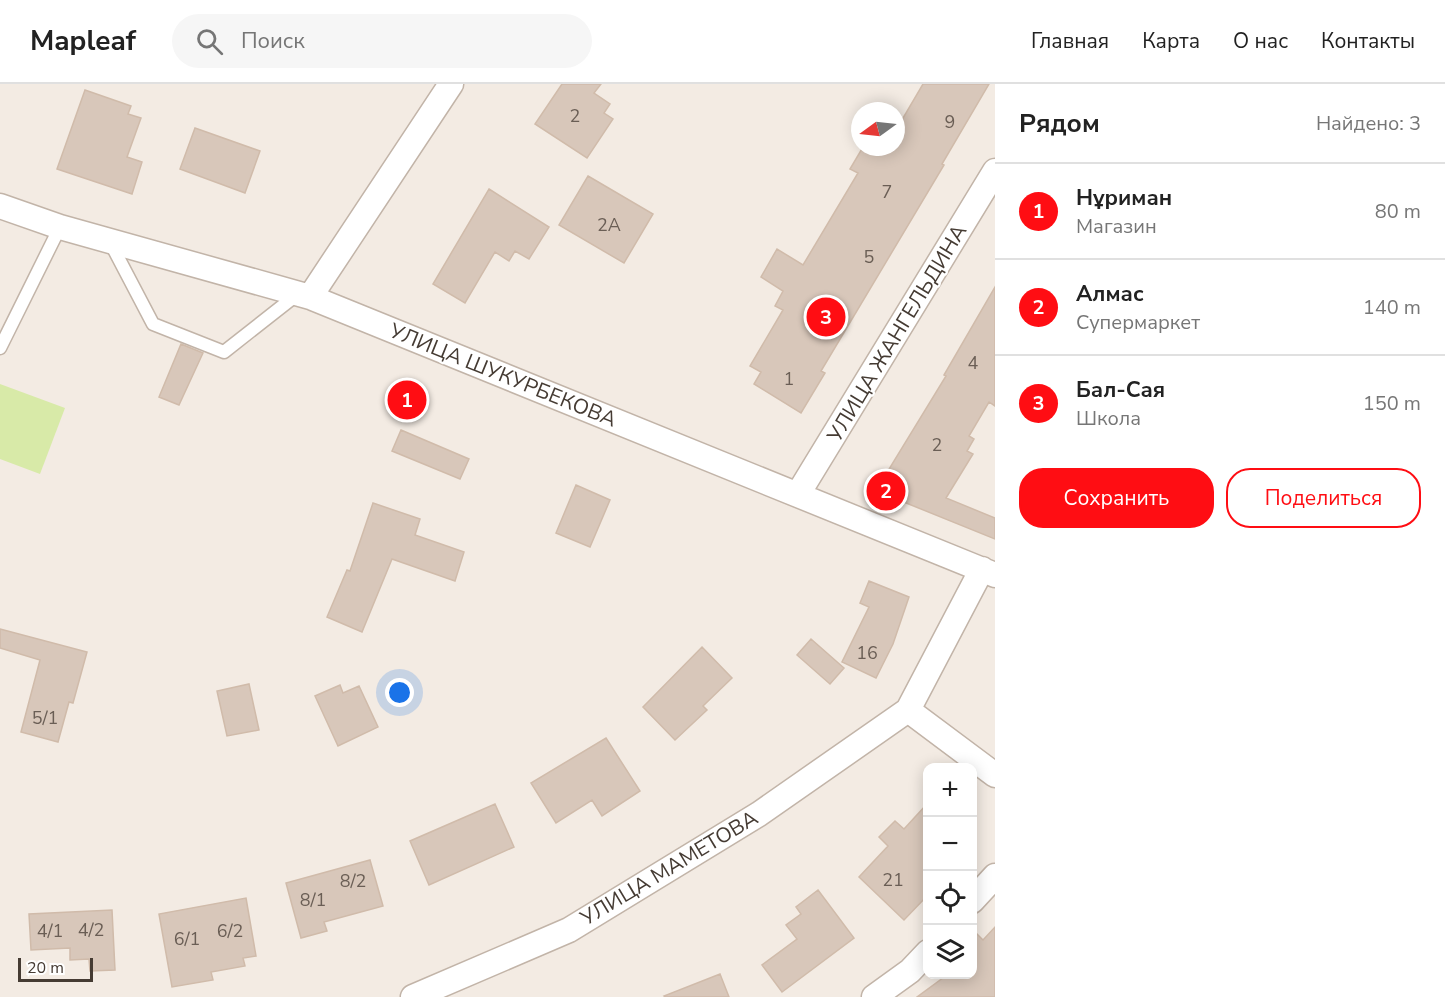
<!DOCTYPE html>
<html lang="ru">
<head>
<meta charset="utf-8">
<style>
	:root { --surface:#fff; --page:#f6f6f6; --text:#222; --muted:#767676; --line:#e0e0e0; --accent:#ff0d13 }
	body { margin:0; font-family:"Nunito Sans",sans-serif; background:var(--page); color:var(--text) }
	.controls { position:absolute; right:18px; bottom:18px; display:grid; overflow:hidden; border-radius:12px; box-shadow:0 3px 15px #0003 }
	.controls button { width:54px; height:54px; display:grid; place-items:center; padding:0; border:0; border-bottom:2px solid var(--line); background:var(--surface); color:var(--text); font:30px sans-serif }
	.compass { position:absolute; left:851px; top:18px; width:54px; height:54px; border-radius:50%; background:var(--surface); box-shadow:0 3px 15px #0003; rotate:255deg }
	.scale { position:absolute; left:18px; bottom:15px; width:75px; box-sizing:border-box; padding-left:6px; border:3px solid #453b33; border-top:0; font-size:16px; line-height:21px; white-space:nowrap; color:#453b33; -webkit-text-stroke:4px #fff; paint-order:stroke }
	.you { position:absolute; left:400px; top:609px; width:21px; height:21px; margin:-15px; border:4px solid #fff; border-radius:50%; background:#1a73e8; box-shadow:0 0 0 9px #1a73e833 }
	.badge { display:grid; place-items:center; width:39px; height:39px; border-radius:50%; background:var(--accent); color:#fff; font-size:20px; font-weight:700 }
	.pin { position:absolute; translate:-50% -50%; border:3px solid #fff; box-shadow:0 2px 6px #0006 }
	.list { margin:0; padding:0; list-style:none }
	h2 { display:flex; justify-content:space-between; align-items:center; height:78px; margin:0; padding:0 24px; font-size:26px }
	h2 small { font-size:20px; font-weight:400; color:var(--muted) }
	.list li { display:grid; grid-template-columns:39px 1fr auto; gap:18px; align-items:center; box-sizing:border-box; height:96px; padding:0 24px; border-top:2px solid var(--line) }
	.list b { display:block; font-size:22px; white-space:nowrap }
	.list p { margin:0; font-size:20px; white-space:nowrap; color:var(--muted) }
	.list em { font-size:20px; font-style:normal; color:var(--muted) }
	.actions { display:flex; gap:12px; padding:18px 24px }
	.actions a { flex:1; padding:14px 0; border:2px solid var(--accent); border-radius:24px; text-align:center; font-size:21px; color:var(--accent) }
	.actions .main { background:var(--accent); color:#fff }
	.icon { flex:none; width:33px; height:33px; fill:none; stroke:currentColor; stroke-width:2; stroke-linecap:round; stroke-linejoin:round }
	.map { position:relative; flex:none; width:995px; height:913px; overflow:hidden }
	header { display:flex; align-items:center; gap:36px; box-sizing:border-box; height:84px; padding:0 30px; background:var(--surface); border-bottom:2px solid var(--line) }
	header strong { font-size:28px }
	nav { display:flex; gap:33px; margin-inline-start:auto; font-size:21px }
	.search { width:420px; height:54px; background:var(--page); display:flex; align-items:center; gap:15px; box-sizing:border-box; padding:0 21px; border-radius:33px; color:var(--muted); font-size:22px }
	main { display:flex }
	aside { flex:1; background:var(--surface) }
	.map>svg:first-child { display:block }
	.green { fill:#d8eaa8 }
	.building { fill:#d8c7ba; stroke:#d0bbaa; stroke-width:1.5 }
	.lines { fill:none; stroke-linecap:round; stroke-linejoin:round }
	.lane-casing { stroke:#c2b4a8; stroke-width:15 }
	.street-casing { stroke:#c2b4a8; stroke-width:27 }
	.lane { stroke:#fff; stroke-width:12 }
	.street { stroke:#fff; stroke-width:24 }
	.labels { text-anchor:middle; stroke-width:4.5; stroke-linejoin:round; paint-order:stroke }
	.number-label { font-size:18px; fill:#6a5e55 }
	.street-label { font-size:21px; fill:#453b33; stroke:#fff }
</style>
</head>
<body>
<header>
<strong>Mapleaf</strong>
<div class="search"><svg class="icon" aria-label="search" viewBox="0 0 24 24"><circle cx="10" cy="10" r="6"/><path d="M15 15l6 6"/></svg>Поиск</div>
<nav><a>Главная</a><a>Карта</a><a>О нас</a><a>Контакты</a></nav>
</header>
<main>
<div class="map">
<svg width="995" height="913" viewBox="0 0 995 913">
	<rect width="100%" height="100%" fill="#f3ebe3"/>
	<path class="green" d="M 0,300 L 65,324 L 40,390 L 0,375 Z"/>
	<path class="building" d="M 562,0 L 601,0 L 594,9 L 610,20 L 604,29 L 613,35 L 587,74 L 535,40 Z
		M 923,0 L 989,0 L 942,80 L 944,81 L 821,287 L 825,289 L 801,329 L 754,300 L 761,288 L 750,282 L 783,226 L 775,222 L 783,207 L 761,193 L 777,165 L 803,181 L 858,89 L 850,85 L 863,63 L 896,63 L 896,46 Z
		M 85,6 L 131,22 L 128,30 L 141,34 L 127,73 L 142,78 L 132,110 L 57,85 Z
		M 195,44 L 260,67 L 245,109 L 180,85 Z
		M 588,92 L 653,130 L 624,179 L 559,141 Z
		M 489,105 L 549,143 L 529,175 L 515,167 L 509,177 L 495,168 L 465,219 L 433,200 Z
		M 995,203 L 995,322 L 989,318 L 969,352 L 974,355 L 967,367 L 973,370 L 946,414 L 995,434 L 995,455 L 879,408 L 886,390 L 946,292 L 944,291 Z
		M 181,260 L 203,269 L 179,321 L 159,313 Z
		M 401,346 L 469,375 L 460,395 L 392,367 Z
		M 576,401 L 610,416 L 590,463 L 556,449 Z
		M 373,419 L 420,435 L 415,451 L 464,468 L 455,497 L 392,475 L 362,548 L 327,533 L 347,486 L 350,487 Z
		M 869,497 L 909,513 L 893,560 L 876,594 L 842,578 L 869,523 L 860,519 Z
		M 0,545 L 87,568 L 73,619 L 69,618 L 58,658 L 21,648 L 40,576 L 0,564 Z
		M 811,555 L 844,584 L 830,600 L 797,571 Z
		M 702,563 L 732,594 L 703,622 L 707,626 L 675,656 L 643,623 Z
		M 249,600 L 259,646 L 227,652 L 217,607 Z
		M 340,601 L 343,609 L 359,602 L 378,643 L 338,662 L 315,612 Z
		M 606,654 L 640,707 L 602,732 L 592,716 L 556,739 L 531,699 Z
		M 495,720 L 514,763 L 429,801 L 410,757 Z
		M 927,720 L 927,812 L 904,836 L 859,793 L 888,762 L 879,753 L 895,737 L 904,745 Z
		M 370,776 L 383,822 L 324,838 L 327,847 L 301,854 L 286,799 Z
		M 818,806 L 854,854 L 782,908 L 762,881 L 797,855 L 786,841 L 801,830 L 796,823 Z
		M 246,814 L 256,872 L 243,874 L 245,882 L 211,888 L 213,896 L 172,903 L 159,830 Z
		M 112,826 L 115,886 L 90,887 L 89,875 L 70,876 L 70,864 L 31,866 L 29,830 Z
		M 995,843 L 995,913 L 917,913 L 947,891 L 972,891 L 972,845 L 983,856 Z
		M 720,890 L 729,913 L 665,913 L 664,912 Z"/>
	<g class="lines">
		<defs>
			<path id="lane" d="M 110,158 L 153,240 L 224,268 L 299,209
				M 0,264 L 60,143"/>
			<path id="street" d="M 0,122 L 60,143 L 310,213 L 995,491
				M 310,213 L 451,0
				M 798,410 L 995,87
				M 908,626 L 995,691
				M 972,817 L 995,792
				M 413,913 L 569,846 L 759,730 L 908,626 L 982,485
				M 874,913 L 910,887 L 928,868"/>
		</defs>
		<use href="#lane" class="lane-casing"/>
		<use href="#street" class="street-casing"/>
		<use href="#lane" class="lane"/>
		<use href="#street" class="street"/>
	</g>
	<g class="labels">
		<g class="number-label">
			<text x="575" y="38">2</text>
			<text x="950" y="44">9</text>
			<text x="887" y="114">7</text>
			<text x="609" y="147">2А</text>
			<text x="869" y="179">5</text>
			<text x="973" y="285">4</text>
			<text x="789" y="301">1</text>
			<text x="937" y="367">2</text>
			<text x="867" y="575">16</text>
			<text x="45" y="640">5/1</text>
			<text x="893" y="802">21</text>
			<text x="353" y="803">8/2</text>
			<text x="313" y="822">8/1</text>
			<text x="91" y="852">4/2</text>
			<text x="50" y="853">4/1</text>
			<text x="230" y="853">6/2</text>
			<text x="187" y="861">6/1</text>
		</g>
		<g class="street-label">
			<text transform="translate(897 249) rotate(-59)" y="7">УЛИЦА ЖАНГЕЛЬДИНА</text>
			<text transform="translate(503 291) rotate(22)" y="7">УЛИЦА ШУКУРБЕКОВА</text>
			<text transform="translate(669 784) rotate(-31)" y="7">УЛИЦА МАМЕТОВА</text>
		</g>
	</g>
</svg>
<div class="controls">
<button>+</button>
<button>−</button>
<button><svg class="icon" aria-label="locate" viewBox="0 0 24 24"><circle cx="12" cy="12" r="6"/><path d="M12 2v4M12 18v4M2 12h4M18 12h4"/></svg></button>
<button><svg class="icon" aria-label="layers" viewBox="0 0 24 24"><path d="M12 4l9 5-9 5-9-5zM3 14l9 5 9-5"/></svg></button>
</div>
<svg class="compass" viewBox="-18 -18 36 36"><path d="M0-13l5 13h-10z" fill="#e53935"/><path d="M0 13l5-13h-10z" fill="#767676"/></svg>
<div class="scale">20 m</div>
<div class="you"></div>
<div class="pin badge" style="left:407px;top:316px">1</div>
<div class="pin badge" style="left:886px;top:407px">2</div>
<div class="pin badge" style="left:826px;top:233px">3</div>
</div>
<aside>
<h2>Рядом<small>Найдено: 3</small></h2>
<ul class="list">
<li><span class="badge">1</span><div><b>Нұриман</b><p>Магазин</p></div><em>80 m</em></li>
<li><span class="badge">2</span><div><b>Алмас</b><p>Супермаркет</p></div><em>140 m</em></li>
<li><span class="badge">3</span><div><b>Бал-Сая</b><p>Школа</p></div><em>150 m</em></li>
</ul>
<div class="actions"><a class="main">Сохранить</a><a>Поделиться</a></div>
</aside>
</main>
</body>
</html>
